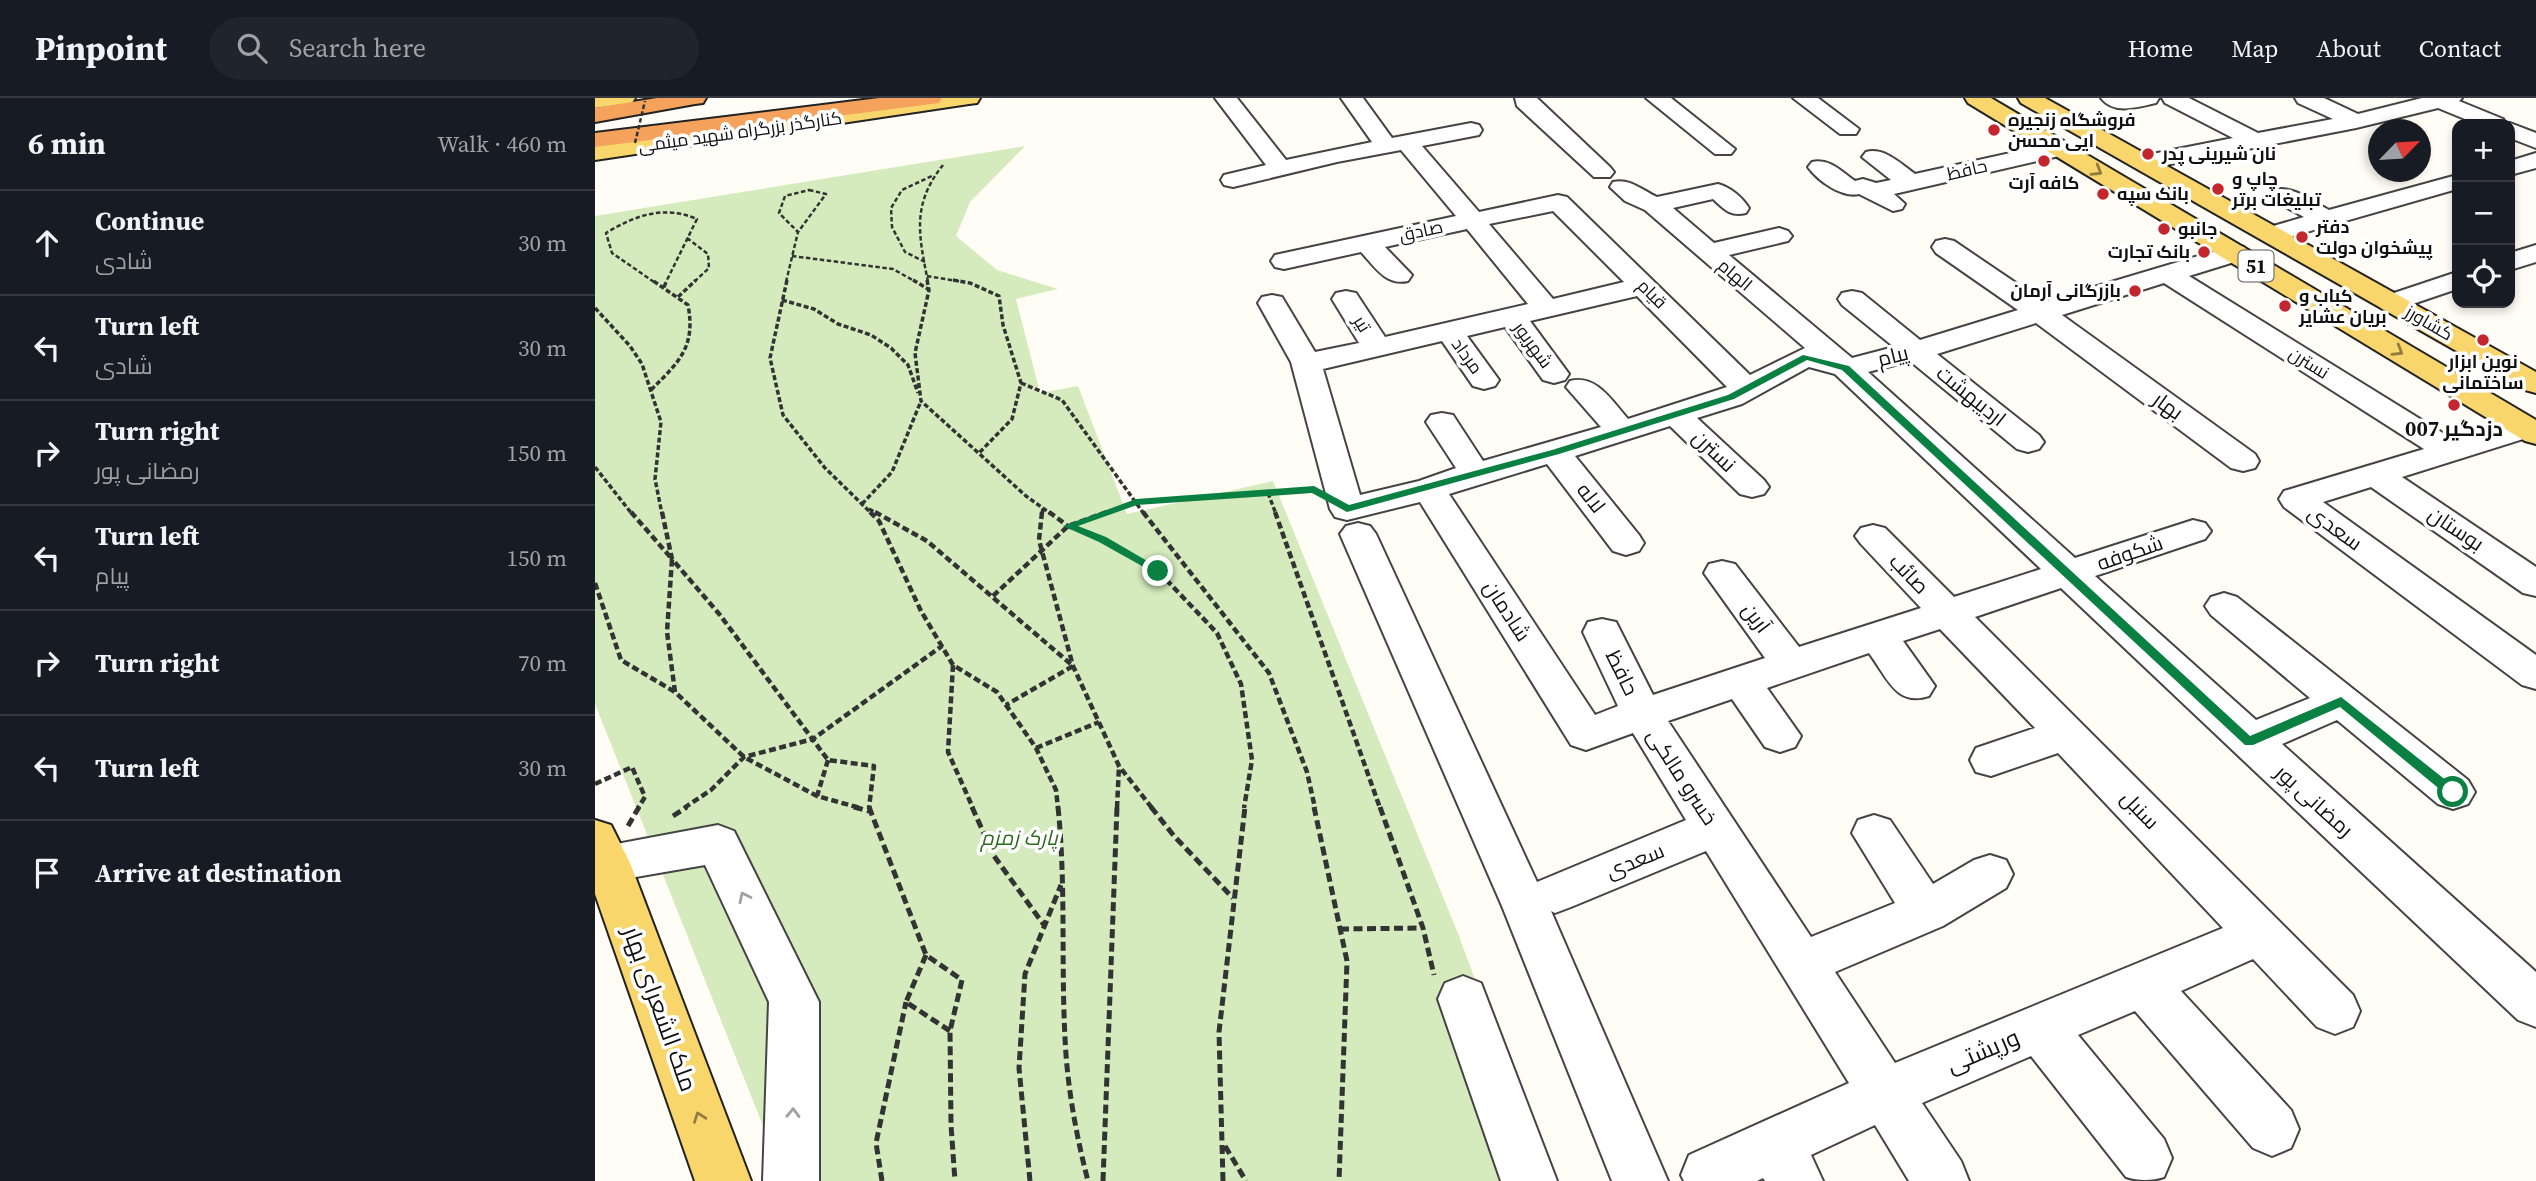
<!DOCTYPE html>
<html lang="en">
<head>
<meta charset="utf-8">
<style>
	:root { --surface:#171b24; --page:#20242c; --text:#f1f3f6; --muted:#9ea1a6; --line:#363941 }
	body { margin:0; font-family:"Source Serif 4",Cairo,serif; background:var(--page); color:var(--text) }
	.controls { position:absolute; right:21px; top:21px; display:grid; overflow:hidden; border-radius:14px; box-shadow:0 4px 10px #0003 }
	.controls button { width:63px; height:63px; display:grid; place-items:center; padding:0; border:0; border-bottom:2px solid var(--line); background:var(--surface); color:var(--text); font:35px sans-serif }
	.compass { position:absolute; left:1773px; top:21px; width:63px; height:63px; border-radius:50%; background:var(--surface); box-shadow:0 4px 10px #0003; rotate:65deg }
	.stop { position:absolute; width:21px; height:21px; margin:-16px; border:5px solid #0b8043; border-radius:50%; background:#fff }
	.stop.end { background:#0b8043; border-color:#fff; box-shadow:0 2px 7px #0008 }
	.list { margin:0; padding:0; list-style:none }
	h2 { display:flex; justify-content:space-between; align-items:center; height:91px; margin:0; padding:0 28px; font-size:30px }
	h2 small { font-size:23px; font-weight:400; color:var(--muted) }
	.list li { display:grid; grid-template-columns:46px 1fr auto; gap:21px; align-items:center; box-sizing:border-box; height:105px; padding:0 28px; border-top:2px solid var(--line) }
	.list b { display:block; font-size:26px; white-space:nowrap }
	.list p { margin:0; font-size:23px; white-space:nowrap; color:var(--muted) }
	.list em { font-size:23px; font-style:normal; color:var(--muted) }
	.icon { flex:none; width:38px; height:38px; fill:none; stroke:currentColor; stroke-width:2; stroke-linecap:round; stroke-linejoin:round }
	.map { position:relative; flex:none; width:1941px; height:1083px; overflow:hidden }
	header { display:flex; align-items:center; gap:42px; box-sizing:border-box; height:98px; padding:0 35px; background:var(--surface); border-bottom:2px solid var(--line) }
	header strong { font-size:33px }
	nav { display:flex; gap:38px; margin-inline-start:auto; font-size:24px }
	.search { width:490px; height:63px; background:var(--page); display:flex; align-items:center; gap:18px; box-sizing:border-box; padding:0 24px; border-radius:38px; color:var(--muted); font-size:26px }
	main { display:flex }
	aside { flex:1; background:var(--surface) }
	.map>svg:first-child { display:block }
	.green { fill:#d5ebbd }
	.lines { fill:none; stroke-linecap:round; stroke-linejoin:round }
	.minor-casing { stroke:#444; stroke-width:4 }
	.major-casing { stroke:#222; stroke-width:4 }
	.highway-casing { stroke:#222; stroke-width:4 }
	.path-far3 { stroke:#333; stroke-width:2.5; stroke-dasharray:4.5 2.5; stroke-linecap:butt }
	.path-far2 { stroke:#333; stroke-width:3.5; stroke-dasharray:5 2.5; stroke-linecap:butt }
	.path-far1 { stroke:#333; stroke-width:4.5; stroke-dasharray:7 3.5; stroke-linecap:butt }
	.path { stroke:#333; stroke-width:5; stroke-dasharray:9 4.5; stroke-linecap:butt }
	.minor { fill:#fff; fill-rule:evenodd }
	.major { fill:#f9d66b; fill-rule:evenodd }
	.highway { fill:#f5a25d; fill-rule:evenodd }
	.path-bridge { stroke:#333; stroke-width:2.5; stroke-dasharray:4.5 2.5; stroke-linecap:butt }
	.oneway { stroke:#917d42 }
	.oneway2 { stroke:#a0a0a0 }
	.route { fill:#0b8043 }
	.poi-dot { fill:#c4262e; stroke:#fff; stroke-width:2.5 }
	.labels { text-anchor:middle; stroke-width:7; stroke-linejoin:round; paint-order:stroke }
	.far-poi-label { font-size:18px; font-weight:bold; fill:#111; stroke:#fff; text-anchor:start }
	.far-street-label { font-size:18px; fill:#111; stroke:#fff }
	.shield { fill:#fff; stroke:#585858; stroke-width:2 }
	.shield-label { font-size:19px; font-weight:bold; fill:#111 }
	.street-label { font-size:21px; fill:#111; stroke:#fff }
	.poi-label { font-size:21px; font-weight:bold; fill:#111; stroke:#fff }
	.park-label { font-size:21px; font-style:italic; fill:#2f6b1f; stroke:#fff }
	.near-street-label { font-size:24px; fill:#111; stroke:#fff }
</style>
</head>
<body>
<header>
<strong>Pinpoint</strong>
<div class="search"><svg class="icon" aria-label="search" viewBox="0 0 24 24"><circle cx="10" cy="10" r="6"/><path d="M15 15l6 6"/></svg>Search here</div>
<nav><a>Home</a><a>Map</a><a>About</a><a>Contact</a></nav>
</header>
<main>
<aside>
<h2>6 min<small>Walk · 460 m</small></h2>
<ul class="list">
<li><svg class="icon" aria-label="ahead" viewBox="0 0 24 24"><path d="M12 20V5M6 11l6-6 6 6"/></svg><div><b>Continue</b><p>شادی</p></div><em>30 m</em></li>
<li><svg class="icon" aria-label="left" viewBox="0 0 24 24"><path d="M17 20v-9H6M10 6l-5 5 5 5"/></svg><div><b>Turn left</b><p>شادی</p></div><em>30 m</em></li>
<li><svg class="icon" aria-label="right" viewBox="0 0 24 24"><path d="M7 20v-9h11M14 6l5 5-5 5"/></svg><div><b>Turn right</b><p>رمضانی پور</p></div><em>150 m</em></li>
<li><svg class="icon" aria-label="left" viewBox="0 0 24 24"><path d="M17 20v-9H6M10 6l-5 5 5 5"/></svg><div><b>Turn left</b><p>پیام</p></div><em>150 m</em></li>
<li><svg class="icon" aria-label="right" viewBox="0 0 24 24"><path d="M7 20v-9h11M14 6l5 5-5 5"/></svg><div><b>Turn right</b></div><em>70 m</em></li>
<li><svg class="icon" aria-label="left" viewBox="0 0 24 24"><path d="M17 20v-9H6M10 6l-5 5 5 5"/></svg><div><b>Turn left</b></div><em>30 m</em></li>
<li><svg class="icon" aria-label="arrive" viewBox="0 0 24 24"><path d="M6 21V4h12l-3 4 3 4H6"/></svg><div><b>Arrive at destination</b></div></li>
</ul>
</aside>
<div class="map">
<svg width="1941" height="1083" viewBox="0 0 1941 1083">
	<rect width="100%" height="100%" fill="#fffdf5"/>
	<path class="green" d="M 430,48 L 375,104 L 361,138 L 402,172 L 463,191 L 421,201 L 445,295 L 483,288 L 532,416 L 678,383 L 862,833 L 955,1083 L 190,1083 L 0,606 L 0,118 Z"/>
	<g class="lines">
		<defs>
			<path id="minor" d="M 620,0 L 642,0 L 691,62 L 777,44 L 746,0 L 768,0 L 797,40 L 876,25 L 884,27 L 887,32 L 884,37 L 827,48 L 884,114 L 963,97 L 972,99 L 1155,277 L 1210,250 L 1050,112 L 1030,103 L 1015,89 L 1018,84 C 1035,80 1047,92 1062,99 L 1123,86 C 1135,89 1147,99 1154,110 L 1151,115 C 1135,119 1129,111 1118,101 L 1078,110 L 1119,145 L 1184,130 L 1193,133 L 1197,138 L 1193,143 L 1134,157 L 1257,260 L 1299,249 L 1247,207 L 1243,201 L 1247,195 L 1257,193 L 1267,195 L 1325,242 L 1423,212 L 1341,155 L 1337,149 L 1341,143 L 1350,141 L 1359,143 L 1449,204 L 1640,147 L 1649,149 L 1653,155 L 1649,161 L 1594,178 L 1859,342 L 1932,320 L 1941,323 L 1941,337 L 1807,379 L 1941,469 L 1941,498 L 1928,495 L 1776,389 L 1728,404 L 1941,557 L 1941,591 L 1927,587 L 1689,409 L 1684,401 L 1689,393 L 1829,351 L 1569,185 L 1467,217 L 1660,356 L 1664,363 L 1660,370 L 1648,373 L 1636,370 L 1441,225 L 1342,256 L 1444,337 L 1449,344 L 1444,351 L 1433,354 L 1422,351 L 1315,263 L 1273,274 L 1480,460 L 1598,422 L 1610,425 L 1616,433 L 1610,441 L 1500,478 L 1661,622 L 1715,600 L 1616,517 L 1610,508 L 1616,499 L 1629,495 L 1642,499 L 1873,682 L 1880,694 L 1873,706 L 1858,711 L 1843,706 L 1742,622 L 1687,646 L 1941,874 L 1941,929 L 1923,922 L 1466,490 L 1380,519 L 1758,897 L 1765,913 L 1758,929 L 1740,936 L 1722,929 L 1658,861 L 1586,893 L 1696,1012 L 1704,1031 L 1696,1050 L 1677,1058 L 1658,1050 L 1540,913 L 1483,937 L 1569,1041 L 1577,1060 L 1569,1079 C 1557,1083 1543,1083 1531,1079 L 1436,958 L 1327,1005 L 1366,1063 L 1374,1083 L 1314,1083 L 1280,1027 L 1216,1057 L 1228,1083 L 1170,1083 L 1168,1080 L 1162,1083 L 1089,1083 L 1086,1077 L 1094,1057 L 1254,985 L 1111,753 L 976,809 L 960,815 L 956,813 L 1073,1083 L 1017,1083 L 907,808 L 745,436 L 751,428 L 763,425 L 775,428 L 781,436 L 942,784 L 1091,722 L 1038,635 L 991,652 L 976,647 L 825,404 L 752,422 L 740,419 L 735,411 L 696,264 L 663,205 L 667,199 L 677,197 L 687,199 L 720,254 L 764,245 L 737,201 L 741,195 L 751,193 L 761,195 L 790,239 L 933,206 L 872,131 L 790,149 L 817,177 L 813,183 C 791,188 780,169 766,154 L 689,171 L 680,169 L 676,163 L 680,157 L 861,118 L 806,52 L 742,64 L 638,89 L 629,87 L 626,82 L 629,77 L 671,67 ZM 958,113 L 1029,184 L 958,201 L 894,126 ZM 1042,198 L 1132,289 L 1033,321 C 1017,303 1001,276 975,283 L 971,289 L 1006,329 L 888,363 L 858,317 L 847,315 L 836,317 L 831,324 L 861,370 L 824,383 L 765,397 L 728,271 L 847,243 L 878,288 L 889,291 L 900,288 L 904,282 L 872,238 L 910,229 L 948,282 L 959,285 L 970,282 L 974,276 L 935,223 ZM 1214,269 L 1240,276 L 1446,471 L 1359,499 L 1290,430 L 1278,427 L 1266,430 L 1260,438 L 1266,446 L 1326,510 L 1204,549 L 1140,466 L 1127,463 L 1114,466 L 1109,475 L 1170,560 L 1058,597 L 1021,524 L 1007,521 L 993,524 L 988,534 L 1023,608 L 1000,617 L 854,396 L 952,366 L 1018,453 L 1031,457 L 1044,453 L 1049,445 L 1044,437 L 980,358 L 1075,328 L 1145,396 L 1157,399 L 1169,396 L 1174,389 L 1169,382 L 1102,320 L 1147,306 ZM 1345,531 L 1440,630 L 1381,650 L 1375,662 L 1381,674 L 1396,678 L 1463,655 L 1628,830 L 1300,965 L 1240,874 L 1348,828 L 1411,790 L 1418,776 L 1411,762 L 1395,757 L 1379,762 L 1338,786 L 1295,722 L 1279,717 L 1263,722 L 1257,735 L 1300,805 L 1216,839 L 1073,623 L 1137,601 L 1170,649 L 1185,654 L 1200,649 L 1206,638 L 1172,590 L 1274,555 C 1292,579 1301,609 1334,598 L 1340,588 L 1308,543 Z
				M 920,0 L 942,0 L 1015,69 L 1019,74 L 1015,79 L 999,79 L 922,8 Z
				M 1051,0 L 1076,0 L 1140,51 L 1136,56 L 1120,56 Z
				M 1198,0 L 1223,0 L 1264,31 L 1261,36 L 1245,36 Z
				M 1506,0 L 1564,0 L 1561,5 C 1543,9 1519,17 1506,0 Z
				M 1567,0 L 1594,0 L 1663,35 L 1738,21 L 1703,5 L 1700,0 L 1729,0 L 1763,16 L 1827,0 L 1867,0 L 1864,3 L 1908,21 L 1911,26 L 1882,26 L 1843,10 L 1761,30 L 1550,71 L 1542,69 L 1538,64 L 1542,59 L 1638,40 L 1570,5 Z
				M 1915,25 L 1941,35 L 1941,50 L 1915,40 L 1915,26 L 1911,26 Z
				M 1465,44 L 1473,46 L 1477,51 L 1473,56 L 1299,96 L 1310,106 L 1307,111 L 1298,113 L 1264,96 C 1247,100 1223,83 1213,69 L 1217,64 C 1234,60 1246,73 1260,83 L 1268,81 L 1281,85 L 1296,82 L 1267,59 L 1271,54 C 1289,49 1306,66 1320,76 Z
				M 1941,55 L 1941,70 L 1915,77 L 1915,63 Z
				M 1862,77 L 1862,91 L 1677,144 L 1668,141 L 1664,136 L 1668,131 L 1709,119 L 1678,102 L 1675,97 L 1678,92 C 1698,87 1717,103 1734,112 Z
				M 1941,147 L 1941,164 L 1915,172 L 1915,155 Z
				M 1862,174 L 1862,191 L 1797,213 L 1787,211 L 1783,205 L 1787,199 Z
				M 123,727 L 139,733 L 224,904 L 224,1083 L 168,1083 L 174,904 L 110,767 L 12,784 L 0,780 L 0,750 Z
				M 868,878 L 886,885 L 962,1083 L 906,1083 L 843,901 L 850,885 Z"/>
			<path id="major" d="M 0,0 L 40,0 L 37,5 L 0,10 Z
				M 330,0 L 385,0 L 382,5 L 374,6 L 0,62 L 0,48 Z
				M 1370,0 L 1396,0 L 1941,322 L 1941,346 L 1930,343 L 1373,5 Z
				M 1423,0 L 1450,0 L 1941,274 L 1941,295 L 1930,292 L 1426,5 Z
				M 0,722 L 16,727 L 35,765 L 156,1083 L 100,1083 L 0,796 Z"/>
			<path id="highway" d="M 62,0 L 111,0 L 108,5 L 100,6 L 0,24 L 0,10 Z
				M 284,0 L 347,0 L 344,5 L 336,6 L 0,49 L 0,35 Z"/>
		</defs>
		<use href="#minor" class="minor-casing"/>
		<use href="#major" class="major-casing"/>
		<use href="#highway" class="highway-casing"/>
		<path class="path-far3" d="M 214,92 L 231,96 L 203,134 L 184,115 L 190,98 Z
			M 92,140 L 113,156 L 114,170 L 99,184
			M 197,158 L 298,171 L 321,184
			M 330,164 L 310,154 L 297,129 L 296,110 L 307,92 L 339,77
			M 332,178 L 368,184
			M 59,184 L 17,155 L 11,135 C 41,117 69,107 102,121 L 71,184
			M 191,184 L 203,134
			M 333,184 C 324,138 316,107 348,67"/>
		<path class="path-far2" d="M 192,182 L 175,260 L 188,317 L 230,370 L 277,416
			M 318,182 L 333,191
			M 332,182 L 334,192 L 320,255 L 326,303 L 431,398 L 456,416
			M 358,182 L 375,185 L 404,198 L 408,227 L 426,285 L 417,321 L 384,355
			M 69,189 L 72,182
			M 83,199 L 101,182
			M 187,202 L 219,211 L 243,226 L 276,237 L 296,250 L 313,267 L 323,295
			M 0,210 L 35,248 L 47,266 L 66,324 L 60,381 L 67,416
			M 426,285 L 467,302 L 549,416
			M 56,292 C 84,264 101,249 93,207 L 57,182
			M 0,369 L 37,416
			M 673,395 L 681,416
			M 267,406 L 297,374 L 326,303
			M 274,411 L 283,416
			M 447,416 L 448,410
			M 507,416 L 541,404 L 715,392"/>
		<path class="path-far1" d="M 36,414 L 77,461 L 72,534 L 80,594 L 149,659 L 222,698
			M 67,414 L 77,461 L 125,517 L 233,662 L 279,668 L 274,710
			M 275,414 L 284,423 L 326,513 L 358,567 L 402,594 L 441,650 L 461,692 L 463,710
			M 280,414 L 332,443 L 478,568 L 411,607
			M 447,414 L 444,442 L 478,568 L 524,668 L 557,710
			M 454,414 L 473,428 L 508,441 L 563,473 L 622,535 L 646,586 L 657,662 L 649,710
			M 548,414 L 674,575 L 712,674 L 720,710
			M 680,414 L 785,710
			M 0,485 L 26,562 L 80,594
			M 398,498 L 473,428 L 512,414
			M 358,567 L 353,654 L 378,710
			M 441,650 L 504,624
			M 233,662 L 222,698 L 265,710
			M 0,686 L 37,669 L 50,699 L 43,710
			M 89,710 L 116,692 L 149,659 L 218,641 L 347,548
			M 522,710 L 524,668"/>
		<path class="path" d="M 259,709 L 274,713
			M 274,709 L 331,857 L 367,882 L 355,933 L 356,1027 L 360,1083
			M 377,709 L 399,758 L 449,827
			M 463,709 C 471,786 466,863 470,940 C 472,987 481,1037 493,1083
			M 556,709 L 579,738 L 638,800
			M 719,709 L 752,863 L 744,1083
			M 785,709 L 828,830 L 839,877
			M 78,718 L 92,709
			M 33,728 L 44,709
			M 745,831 L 828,830
			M 331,857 L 311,904 L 355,933
			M 630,1048 L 651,1083
			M 287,1083 L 281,1045 L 311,904
			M 435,1083 L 424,970 L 430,876 L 466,787
			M 508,1083 L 522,709
			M 628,1083 L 624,934 L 650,709"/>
		<use href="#minor" class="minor"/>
		<use href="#major" class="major"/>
		<use href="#highway" class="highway"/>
		<path class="path-bridge" d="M 40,45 L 50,3"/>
	</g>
	<defs><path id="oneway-chevron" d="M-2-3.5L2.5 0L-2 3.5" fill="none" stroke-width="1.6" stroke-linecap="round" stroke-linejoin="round" transform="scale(1.75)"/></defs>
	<g class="oneway">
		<use href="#oneway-chevron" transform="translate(1502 73) rotate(31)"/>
		<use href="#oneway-chevron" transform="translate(1803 253) rotate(31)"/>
		<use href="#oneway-chevron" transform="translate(104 1019) rotate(-110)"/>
	</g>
	<g class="oneway2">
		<use href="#oneway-chevron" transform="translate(149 799) rotate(-116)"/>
		<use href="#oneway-chevron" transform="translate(198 1015) rotate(-89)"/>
	</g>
	<path class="route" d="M 1208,257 L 1254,268 L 1655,638 L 1746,599 L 1862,691 L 1862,698 L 1853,698 L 1745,609 L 1658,647 L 1650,647 L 1247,272 L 1212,262 L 1139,301 L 964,356 L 752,414 L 717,395 L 542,407 L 483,428 L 511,439 L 566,471 L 566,476 L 563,477 L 504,444 L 468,428 L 541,401 L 719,388 L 754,407 L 957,352 L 1133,297 Z"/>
	<g class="poi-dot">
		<circle cx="1399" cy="32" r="7"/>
		<circle cx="1553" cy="56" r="7"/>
		<circle cx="1449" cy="63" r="7"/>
		<circle cx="1623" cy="91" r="7"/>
		<circle cx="1508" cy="96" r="7"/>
		<circle cx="1569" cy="131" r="7"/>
		<circle cx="1707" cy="139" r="7"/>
		<circle cx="1609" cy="154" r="7"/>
		<circle cx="1540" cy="193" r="7"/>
		<circle cx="1690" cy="208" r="7"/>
		<circle cx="1888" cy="242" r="7"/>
		<circle cx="1859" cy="307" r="7"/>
	</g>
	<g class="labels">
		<g class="far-poi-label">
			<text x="1413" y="28">فروشگاه زنجیره<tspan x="1413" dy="21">ایی محسن</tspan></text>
			<text x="1567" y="62">نان شیرینی پدر</text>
			<text x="1637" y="87">چاپ و<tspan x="1637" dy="21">تبلیغات برتر</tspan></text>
			<text x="1449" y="91" text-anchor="middle">کافه آرت</text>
			<text x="1522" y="102">بانک سپه</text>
			<text x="1721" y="135">دفتر<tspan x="1721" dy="21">پیشخوان دولت</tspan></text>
			<text x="1583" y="137">جانبو</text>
			<text x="1595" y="160" text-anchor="end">بانک تجارت</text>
			<text x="1526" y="199" text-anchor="end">بازرگانی آرمان</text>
			<text x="1704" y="204">کباب و<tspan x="1704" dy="21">بریان عشایر</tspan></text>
			<text x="1888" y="270" text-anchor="middle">نوین ابزار<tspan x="1888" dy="21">ساختمانی</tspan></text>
		</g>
		<g class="far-street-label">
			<text transform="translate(145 34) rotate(-8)" y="6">کنارگذر بزرگراه شهید میثمی</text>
			<text transform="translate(1372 72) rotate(-13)" y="6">حافظ</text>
			<text transform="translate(826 133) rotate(-12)" y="6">صادق</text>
			<text transform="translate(1140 177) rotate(40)" y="6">الهام</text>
			<text transform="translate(1057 196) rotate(45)" y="6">قیام</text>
			<text transform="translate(1834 225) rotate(30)" y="6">کشاورز</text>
			<text transform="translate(767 226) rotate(58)" y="6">تیر</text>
			<text transform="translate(938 247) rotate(54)" y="6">شهریور</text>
			<text transform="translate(872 258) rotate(54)" y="6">مرداد</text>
			<text transform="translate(1714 265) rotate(32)" y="6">نسترن</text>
		</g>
		<rect class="shield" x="1643.5" y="152.5" width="35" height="31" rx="5"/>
		<g class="shield-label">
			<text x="1661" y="175">51</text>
		</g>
		<g class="street-label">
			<text transform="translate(1298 258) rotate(-14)" y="7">پیام</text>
			<text transform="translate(1376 298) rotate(39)" y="7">اردیبهشت</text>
			<text transform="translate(1573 308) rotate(36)" y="7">بهار</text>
			<text transform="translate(1119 353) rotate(44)" y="7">نسترن</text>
			<text transform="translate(996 400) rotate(52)" y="7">لاله</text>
			<text transform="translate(1740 430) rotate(36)" y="7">سعدی</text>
			<text transform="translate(1861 431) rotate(34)" y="7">بوستان</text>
			<text transform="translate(1535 455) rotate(-19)" y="7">شکوفه</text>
			<text transform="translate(1314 476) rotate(46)" y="7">صائب</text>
			<text transform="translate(912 513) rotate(57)" y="7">شادمان</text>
			<text transform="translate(1161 520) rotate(53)" y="7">آرین</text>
			<text transform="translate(1027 575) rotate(64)" y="7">حافظ</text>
			<text transform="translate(1087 679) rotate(57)" y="7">خسرو مالکی</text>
			<text transform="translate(1719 703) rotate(42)" y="7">رمضانی پور</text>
			<text transform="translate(1545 712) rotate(46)" y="7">سنبل</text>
			<text transform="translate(1040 763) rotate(-22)" y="7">سعدی</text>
		</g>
		<g class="poi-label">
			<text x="1859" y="338">دزدگیر 007</text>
		</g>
		<g class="park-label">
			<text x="424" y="747">پارک زمزم</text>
		</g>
		<g class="near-street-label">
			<text transform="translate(65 911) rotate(70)" y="8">ملک الشعرای بهار</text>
			<text transform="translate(1388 953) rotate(-23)" y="8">ورپشتی</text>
		</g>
	</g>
</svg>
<div class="controls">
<button>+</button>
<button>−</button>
<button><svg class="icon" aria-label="locate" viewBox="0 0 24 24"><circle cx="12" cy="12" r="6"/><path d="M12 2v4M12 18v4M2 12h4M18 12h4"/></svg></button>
</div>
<svg class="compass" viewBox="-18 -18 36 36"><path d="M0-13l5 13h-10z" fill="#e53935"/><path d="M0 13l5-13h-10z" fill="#9ea1a6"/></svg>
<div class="stop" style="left:1858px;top:694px"></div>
<div class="stop end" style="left:563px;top:473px"></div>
</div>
</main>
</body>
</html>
